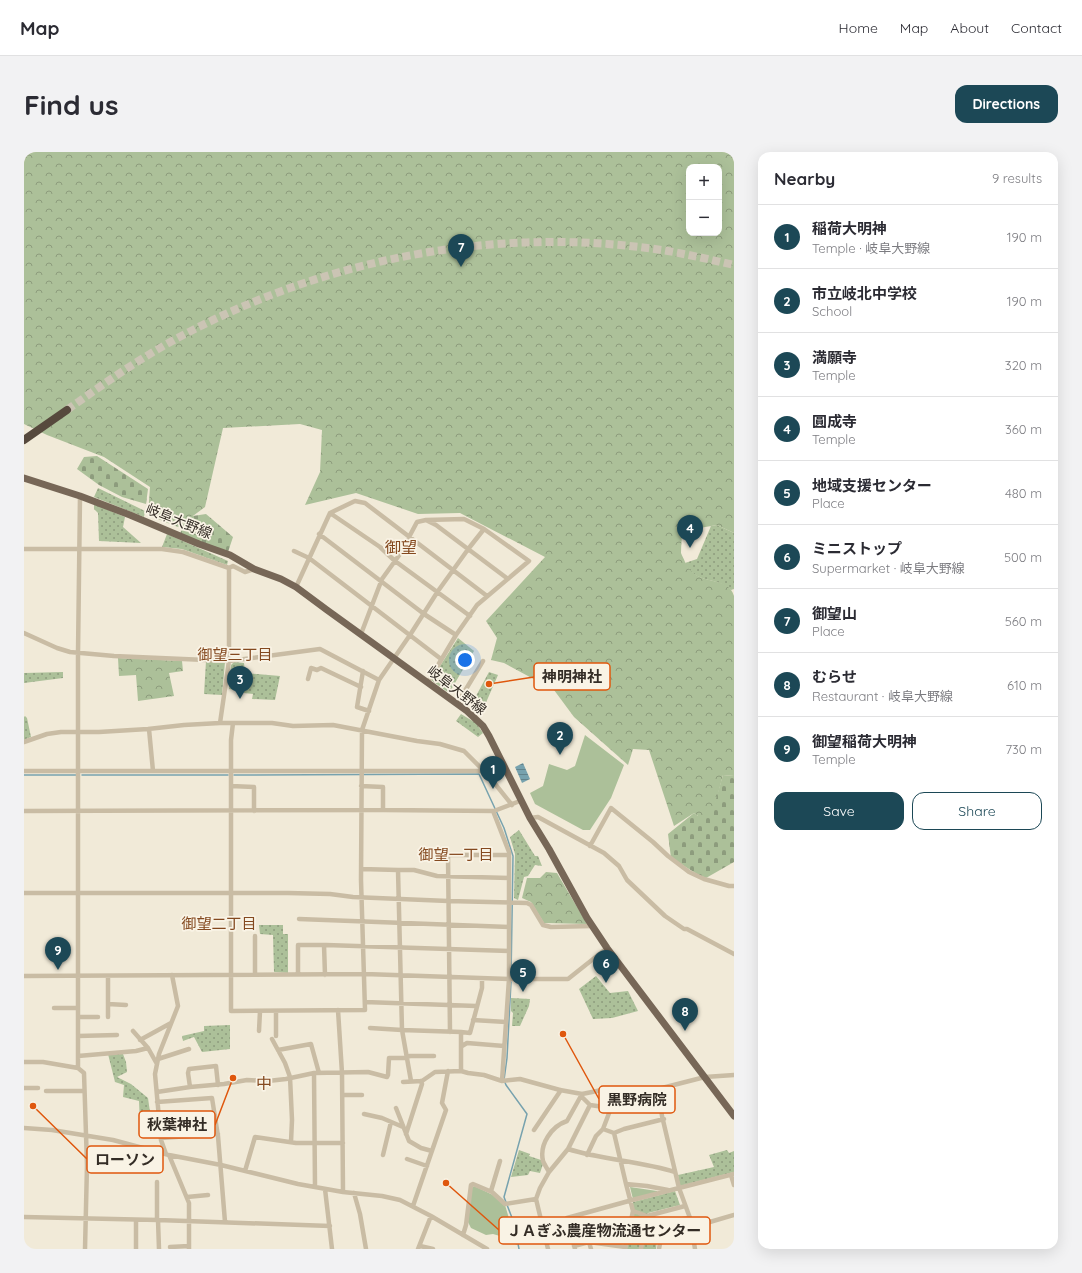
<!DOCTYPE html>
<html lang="en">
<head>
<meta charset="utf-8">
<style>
	:root { --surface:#fff; --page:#f2f2f3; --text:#2b2b33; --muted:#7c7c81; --line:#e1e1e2; --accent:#1c4856 }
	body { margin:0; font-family:Quicksand,"Noto Sans JP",sans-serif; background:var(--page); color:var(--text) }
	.controls { position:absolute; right:12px; top:12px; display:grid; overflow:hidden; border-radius:8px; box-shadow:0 4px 16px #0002 }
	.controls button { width:36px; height:36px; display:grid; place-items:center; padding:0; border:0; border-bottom:1px solid var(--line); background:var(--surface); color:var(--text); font:20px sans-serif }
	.you { position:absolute; left:441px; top:508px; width:14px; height:14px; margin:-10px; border:3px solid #fff; border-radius:50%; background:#1a73e8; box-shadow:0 0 0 6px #1a73e833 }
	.badge { display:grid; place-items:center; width:26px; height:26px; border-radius:50%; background:var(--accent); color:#fff; font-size:13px; font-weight:700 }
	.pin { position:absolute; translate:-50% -33px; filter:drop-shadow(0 1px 2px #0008) }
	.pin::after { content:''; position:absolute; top:21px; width:14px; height:12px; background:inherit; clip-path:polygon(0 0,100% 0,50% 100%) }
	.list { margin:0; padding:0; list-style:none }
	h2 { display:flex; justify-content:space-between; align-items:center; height:52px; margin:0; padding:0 16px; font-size:17px }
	h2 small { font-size:13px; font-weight:400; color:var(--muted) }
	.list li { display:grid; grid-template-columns:26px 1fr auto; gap:12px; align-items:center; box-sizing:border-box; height:64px; padding:0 16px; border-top:1px solid var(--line) }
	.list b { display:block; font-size:15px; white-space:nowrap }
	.list p { margin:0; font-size:13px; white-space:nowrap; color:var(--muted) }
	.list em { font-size:13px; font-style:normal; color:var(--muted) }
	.actions { display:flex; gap:8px; padding:12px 16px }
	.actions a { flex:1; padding:9px 0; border:1px solid var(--accent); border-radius:12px; text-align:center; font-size:14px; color:var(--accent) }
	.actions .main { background:var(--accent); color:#fff }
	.map { position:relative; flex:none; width:710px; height:1097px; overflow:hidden; border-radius:12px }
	header { display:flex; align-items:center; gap:24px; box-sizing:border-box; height:56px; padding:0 20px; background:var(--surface); border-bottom:1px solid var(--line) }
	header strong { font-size:19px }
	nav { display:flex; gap:22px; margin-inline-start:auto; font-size:14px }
	.intro { display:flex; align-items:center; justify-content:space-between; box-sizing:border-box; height:96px; padding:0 24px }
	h1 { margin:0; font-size:28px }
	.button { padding:10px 18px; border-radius:12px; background:var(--accent); color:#fff; font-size:14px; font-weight:700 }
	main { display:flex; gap:24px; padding:0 24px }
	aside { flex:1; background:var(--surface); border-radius:12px; box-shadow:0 4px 16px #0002 }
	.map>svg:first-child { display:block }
	.grass { fill:url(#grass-dots) }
	.forest { fill:url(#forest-crowns); fill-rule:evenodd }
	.cemetery { fill:url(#cemetery-stones) }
	.park { fill:#acc099 }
	.water { fill:url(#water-rules) }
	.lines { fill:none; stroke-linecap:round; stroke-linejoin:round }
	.stream { stroke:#77a2ae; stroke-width:1.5 }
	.motorway-tunnel { stroke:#cbc4b4; stroke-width:8; stroke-dasharray:8 4; stroke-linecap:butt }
	.minor { stroke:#c9bca4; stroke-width:4.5 }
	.primary { stroke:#776757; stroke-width:7 }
	.motorway { stroke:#56493d; stroke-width:8 }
	.labels { text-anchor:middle; stroke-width:3.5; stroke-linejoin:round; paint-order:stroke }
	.street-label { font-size:14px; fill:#342d26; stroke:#f9f3e5 }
	.neighbourhood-label { font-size:15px; fill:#84491f; stroke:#f9f3e5 }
	.quarter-label { font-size:16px; fill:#84491f; stroke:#f9f3e5 }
	.leader { fill:none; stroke:#df570d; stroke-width:1.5 }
	.callout-dot { fill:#df570d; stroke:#f9f3e5; stroke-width:1.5 }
	.callout { fill:#f9f3e5; stroke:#df570d; stroke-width:1.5 }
	.callout-label { font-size:15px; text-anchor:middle; font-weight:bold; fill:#342d26 }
</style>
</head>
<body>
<header>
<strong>Map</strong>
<nav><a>Home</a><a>Map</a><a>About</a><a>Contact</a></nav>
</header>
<div class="intro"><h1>Find us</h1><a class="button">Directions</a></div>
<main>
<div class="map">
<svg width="710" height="1097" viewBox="0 0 710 1097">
	<defs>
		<pattern id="grass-dots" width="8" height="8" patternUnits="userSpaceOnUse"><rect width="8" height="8" fill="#acc099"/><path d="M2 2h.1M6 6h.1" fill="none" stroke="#8d9c7d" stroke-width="1.8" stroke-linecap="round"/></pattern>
		<pattern id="forest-crowns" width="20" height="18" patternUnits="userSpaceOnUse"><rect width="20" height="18" fill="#acc099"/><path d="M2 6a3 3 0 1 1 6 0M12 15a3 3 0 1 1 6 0" fill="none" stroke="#8d9c7d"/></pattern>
		<pattern id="cemetery-stones" width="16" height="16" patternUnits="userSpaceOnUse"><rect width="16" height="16" fill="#acc099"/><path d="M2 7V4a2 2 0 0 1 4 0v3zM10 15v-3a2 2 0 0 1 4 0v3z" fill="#8d9c7d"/></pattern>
		<pattern id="water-rules" width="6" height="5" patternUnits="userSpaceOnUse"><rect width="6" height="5" fill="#77a2ae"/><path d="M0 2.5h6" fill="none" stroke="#62848d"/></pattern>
	</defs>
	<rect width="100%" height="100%" fill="#f1ead8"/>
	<path class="grass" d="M 74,336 L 121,359 L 120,365 L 70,345 Z
		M 70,352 L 101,365 L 99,375 L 117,391 L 75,389 L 74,361 L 70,357 Z
		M 693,373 L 710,381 L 710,437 L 707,438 C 692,424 670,432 661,411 L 673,407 L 687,374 Z
		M 143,382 L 204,409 L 203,413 L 158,397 L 138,395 Z
		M 434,486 L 450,499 L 425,541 L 407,528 Z
		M 182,509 L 201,510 L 198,543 L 180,542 Z
		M 210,510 L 220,511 L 221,521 L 256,524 L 251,548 L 228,547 L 229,542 L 220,541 L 220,539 L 205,537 L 207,513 Z
		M 39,520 L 39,526 L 0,531 L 0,521 Z
		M 465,520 L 474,523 L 457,562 L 453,562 L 446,555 Z
		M 437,562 L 452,571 L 459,581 L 454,585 L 432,569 Z
		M 1,564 L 3,566 L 7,585 L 0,588 L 0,565 Z
		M 495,678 L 511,704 L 514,704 L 518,714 L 511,713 L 504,724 L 500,725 L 494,748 L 490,746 L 491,702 L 486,685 Z
		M 235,773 L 259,773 L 259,782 L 264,782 L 264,821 L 250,820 L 249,783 L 236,782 Z
		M 572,824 L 586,841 L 604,839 L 614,859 L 588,866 L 569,867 L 555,837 Z
		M 487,846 L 506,847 L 505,854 L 496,874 L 488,874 L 489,861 L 487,859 Z
		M 206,873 L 206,897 L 178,900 L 170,885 L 159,889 L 158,884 L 180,879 L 180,874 Z
		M 84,902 L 99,902 L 102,910 L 103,920 L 93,925 L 107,932 L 124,946 L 128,974 L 116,973 L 115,949 L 99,945 L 100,933 L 91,930 Z
		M 495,998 L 506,1002 L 505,1004 L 517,1008 L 519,1012 L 516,1021 L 506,1019 L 504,1023 L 487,1025 Z
		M 703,998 L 705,1001 L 710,999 L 710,1020 L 656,1034 L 654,1023 L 690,1015 L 685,1003 Z
		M 651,1039 L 656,1053 L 624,1061 L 622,1066 L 635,1071 L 632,1097 L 603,1097 L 609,1050 Z"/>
	<path class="forest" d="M 0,0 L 710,0 L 710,381 L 693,373 L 658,379 C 658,386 657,394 657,401 C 658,404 660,407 661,410 C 672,436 704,422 710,444 L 710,624 L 699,623 L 688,664 L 674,664 L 670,661 L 650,674 L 625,598 L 609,597 L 604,613 L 550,565 L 530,538 L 480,511 L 467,508 L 473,486 L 462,469 L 521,405 L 436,361 L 394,362 L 332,341 L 281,353 L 296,320 L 298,278 L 276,272 L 199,276 L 181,355 L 154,375 L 124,363 L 126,335 L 80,305 L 23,283 L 0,272 ZM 665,15 L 695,15 L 695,81 L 665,81 Z
		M 94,506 L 158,509 L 159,519 L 145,521 L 150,544 L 114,549 L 112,523 L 95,524 Z
		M 522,720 L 533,721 L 563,772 L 520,771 L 507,750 L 498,746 L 503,726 L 516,726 Z"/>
	<path class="cemetery" d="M 73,304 L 124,337 L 122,352 L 98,345 L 75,333 L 53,317 L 60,305 Z
		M 182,362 L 209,385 L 204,400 L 156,382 L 162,365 Z
		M 699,623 L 710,624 L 710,710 L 682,726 L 673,722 L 647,706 L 644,682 L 670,661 L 674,664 L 687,664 Z"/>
	<path class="park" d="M 561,583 L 600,613 L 587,646 L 566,678 L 559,678 L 511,652 L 506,641 L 519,634 L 525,612 L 543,618 L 551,614 Z
		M 450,1034 L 469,1043 L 481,1053 L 493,1093 L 476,1084 L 469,1082 L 462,1083 L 447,1076 L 444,1070 L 448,1036 Z
		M 606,1035 L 633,1039 L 633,1041 L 609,1047 Z"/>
	<path class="water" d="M 499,611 L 506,627 L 498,631 L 491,615 Z"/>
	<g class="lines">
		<path class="stream" d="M 0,623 L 52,623
			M 58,623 L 204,623
			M 210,623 L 455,622 L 480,676 L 489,704 L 487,826
			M 487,830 L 483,906 L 480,928 L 482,933 L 503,962 L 480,1045 L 490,1071 L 495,1097"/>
		<path class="motorway-tunnel" d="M 43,258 C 82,230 122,202 165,180 C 311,104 481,73 644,99 C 666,103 688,108 710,113"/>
		<path class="minor" d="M 56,344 L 54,502 L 54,916 L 60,921 L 63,1013 L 61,1097
			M 306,361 L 331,349 L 341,351 L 463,444
			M 402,368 L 440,367 L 460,377 L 505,409 L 453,453 L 432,483 L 404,530
			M 295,382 L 400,462 L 432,483
			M 0,397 L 138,397 L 159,400 L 205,416
			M 270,399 L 285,406 L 417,507
			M 272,435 L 306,361 L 356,395 L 371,409 L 446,464
			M 0,481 L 33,496 L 46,500 L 90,504 L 205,509 L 296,497 L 355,528
			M 337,482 L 358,427 L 376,402 L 393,370 L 402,368 L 412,373 L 484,427
			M 339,519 L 333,555 L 345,559
			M 284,527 L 287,516 L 293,518 L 297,516 L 337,535
			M 433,552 L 459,509
			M 196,571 L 205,509 L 205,416 L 209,414 L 221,420 L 230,417
			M 209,571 L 207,588 L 207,859 L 341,858 L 337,728 L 338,578 L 355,528 L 386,483 L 414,439 L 445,396 L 460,377
			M 125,577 L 129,619
			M 0,590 L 23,582 L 37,580 L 75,580 L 124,577 L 160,573 L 196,571 L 248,571 L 269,574 L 309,573 L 393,589 L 416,592 L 440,599 L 464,623 L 488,653
			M 0,619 L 457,619 L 459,618
			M 207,634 L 230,635 L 230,659
			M 337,634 L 359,635 L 359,658
			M 0,659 L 359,658 L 470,659 L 496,649
			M 469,659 L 485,700 L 485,827 L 478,929
			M 506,666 L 514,665 L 580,701 L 595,714 L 603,728 L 641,764 L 660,777 L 663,777 L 710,802
			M 566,694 L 587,656 L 629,690 L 644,704 L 665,720 L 680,727 L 705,734 L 710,734
			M 337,717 L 374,718
			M 485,726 L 413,724 L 390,718 L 374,718 L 378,878 L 437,880 L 437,919 L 444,921 L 460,923 L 478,929 L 496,927 L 536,938 L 558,942 L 583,937 L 618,938 L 634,937 L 681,925 L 710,923
			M 0,741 L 264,741 L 306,742 L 329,745 L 424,749 L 503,751 L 507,753 L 519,773 L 527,775 L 568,774
			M 275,767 L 485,775
			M 300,793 L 301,823
			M 231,822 L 231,784
			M 274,822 L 274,793 L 302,793 L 485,799
			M 0,824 L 341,822 L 485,827 L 544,827 L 583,796
			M 84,824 L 84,865
			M 341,850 L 452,854
			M 84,852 L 102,853
			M 30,856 L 54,856
			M 314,858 L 318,921 L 319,1040
			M 252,859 L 252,884
			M 54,865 L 74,865
			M 449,868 L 482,870
			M 346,876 L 378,878 L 387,929
			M 109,879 L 124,896
			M 235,879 L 236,859
			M 426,880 L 424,703 L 485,703
			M 437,880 L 446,881 L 458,836 L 458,827
			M 54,884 L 93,883
			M 248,887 L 261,911 L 266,925 L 268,968 L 267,990
			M 116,888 L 147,871
			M 438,894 L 443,891 L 480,894
			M 254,898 L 287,892 L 295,921
			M 54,904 L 112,899 L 124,896 L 133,912
			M 134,907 L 165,897
			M 0,910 L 19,910 L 54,916
			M 290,921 L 291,1035
			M 379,930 L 398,929 L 411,920 L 437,919
			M 166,935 L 164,921 L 165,917 L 192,914 L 194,933
			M 0,936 L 14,936
			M 634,937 L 638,964 L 655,1036 L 666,1066 L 671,1097
			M 22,939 L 60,939
			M 133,940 L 166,935 L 200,932 L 223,928 L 244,929 L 262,927 L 290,921 L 344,920 L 363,925 L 364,923 L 365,906 L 380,906 L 386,904 L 410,904
			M 319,943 L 338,943
			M 557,944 L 566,953 L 587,956 L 579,977 L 572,984 L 563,1003
			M 133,950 L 188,946 L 194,984 L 201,1070
			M 372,956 L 385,989 L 397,996 L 408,999
			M 340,962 L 358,966 L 379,975
			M 136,969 L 191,963
			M 0,976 L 28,978 L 89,988 L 145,1003 L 197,1013 L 274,1032 L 319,1040 L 358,1044 L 376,1048 L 407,1064 L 463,1097
			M 579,977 L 590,981 L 600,977 L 640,967
			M 510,978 L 537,938
			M 590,981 L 602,1032 L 623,1034 L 644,1038
			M 382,982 L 398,932 L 397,929
			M 137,986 L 194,982
			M 544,997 C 579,1008 616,1009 651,1020
			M 142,1002 L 137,988 L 131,922 L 135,902 L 154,854 L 148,823
			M 145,1003 L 165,1051 L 165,1097
			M 359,1003 L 367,970
			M 383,1007 L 403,1014
			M 221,1019 L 231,985 L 272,991 L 319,991
			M 525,1020 C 523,1016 520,1012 519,1009 C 515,992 528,974 543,969 L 558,942
			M 707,1023 L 710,1033
			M 133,1030 L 133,1068
			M 301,1037 L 308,1097
			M 467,1039 L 476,1009
			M 330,1041 L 336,1062 L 342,1097
			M 163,1045 L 184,1043
			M 389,1054 L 422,958 L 418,951 L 424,919
			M 609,1059 L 640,1070 L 666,1066
			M 0,1065 L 134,1068 L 306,1074
			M 112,1068 L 112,1097
			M 134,1068 L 135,1097
			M 667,1074 L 679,1072 L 710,1063
			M 439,1083 L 442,1073 L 447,1033 L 449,1032 L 468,1040 L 481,1052 L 512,1047
			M 565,1090 L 567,1097
			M 396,1094 L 409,1097
			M 550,1094 L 565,1090 L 601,1095
			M 146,1095 L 165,1094
			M 394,1097 L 407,1064
			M 524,1097 L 512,1047 L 516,1036 L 525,1020 L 544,997 L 566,953
			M 551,1097 L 543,1066 L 612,1047 L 710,1022
			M 601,1097 L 609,1059 L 602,1032
			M 617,1097 L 623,1064 L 661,1054
			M 635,1097 L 640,1070"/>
		<path class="primary" d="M 0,326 L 56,344 L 106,363 L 175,392 L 206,403 L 230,417 L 257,427 L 272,435 L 303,458 L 443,559 L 459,574 L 465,584 L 506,666 L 525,697 L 563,766 L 583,796 L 710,964"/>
		<path class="motorway" d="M 0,288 L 43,258"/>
	</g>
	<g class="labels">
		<g class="street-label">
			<text transform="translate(155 369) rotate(22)" y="5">岐阜大野線</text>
			<text transform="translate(433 538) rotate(38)" y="5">岐阜大野線</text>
		</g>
		<g class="neighbourhood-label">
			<text x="211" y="508">御望三丁目</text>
			<text x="432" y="708">御望一丁目</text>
			<text x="195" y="777">御望二丁目</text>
		</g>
		<g class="quarter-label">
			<text x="377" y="401">御望</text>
			<text x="240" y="937">中</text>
		</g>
	</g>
	<path class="leader" d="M465 532L510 525M539 882L575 947M209 926L191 973M9 954L63 1007M422 1031L475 1078"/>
	<g class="callout-dot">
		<circle cx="465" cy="532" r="4"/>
		<circle cx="539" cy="882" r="4"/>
		<circle cx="209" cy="926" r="4"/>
		<circle cx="9" cy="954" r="4"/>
		<circle cx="422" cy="1031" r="4"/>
	</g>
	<g class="callout">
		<rect x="510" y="511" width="76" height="27" rx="4"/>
		<rect x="575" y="934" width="76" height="27" rx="4"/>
		<rect x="115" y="959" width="76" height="27" rx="4"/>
		<rect x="63" y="994" width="76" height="27" rx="4"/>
		<rect x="475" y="1065" width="211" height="27" rx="4"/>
	</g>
	<g class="callout-label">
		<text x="548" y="530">神明神社</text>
		<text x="613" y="953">黒野病院</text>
		<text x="153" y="978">秋葉神社</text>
		<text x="101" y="1013">ローソン</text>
		<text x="580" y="1084">ＪＡぎふ農産物流通センター</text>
	</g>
</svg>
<div class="controls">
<button>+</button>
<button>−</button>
</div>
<div class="you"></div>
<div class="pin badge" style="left:469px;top:637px">1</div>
<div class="pin badge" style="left:536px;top:603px">2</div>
<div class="pin badge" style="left:216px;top:547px">3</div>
<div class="pin badge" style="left:666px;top:396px">4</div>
<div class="pin badge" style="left:499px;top:840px">5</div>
<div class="pin badge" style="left:582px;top:831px">6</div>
<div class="pin badge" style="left:437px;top:115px">7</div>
<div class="pin badge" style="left:661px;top:879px">8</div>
<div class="pin badge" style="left:34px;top:818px">9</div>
</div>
<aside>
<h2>Nearby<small>9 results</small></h2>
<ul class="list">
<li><span class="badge">1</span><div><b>稲荷大明神</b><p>Temple · 岐阜大野線</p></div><em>190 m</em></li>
<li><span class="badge">2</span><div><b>市立岐北中学校</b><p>School</p></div><em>190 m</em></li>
<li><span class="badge">3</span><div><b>満願寺</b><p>Temple</p></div><em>320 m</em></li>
<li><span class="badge">4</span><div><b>圓成寺</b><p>Temple</p></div><em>360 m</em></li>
<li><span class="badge">5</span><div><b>地域支援センター</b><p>Place</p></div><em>480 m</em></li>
<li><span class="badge">6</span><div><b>ミニストップ</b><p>Supermarket · 岐阜大野線</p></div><em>500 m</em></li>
<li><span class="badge">7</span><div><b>御望山</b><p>Place</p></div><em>560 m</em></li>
<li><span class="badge">8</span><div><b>むらせ</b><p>Restaurant · 岐阜大野線</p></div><em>610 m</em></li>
<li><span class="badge">9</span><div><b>御望稲荷大明神</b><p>Temple</p></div><em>730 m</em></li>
</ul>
<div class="actions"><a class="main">Save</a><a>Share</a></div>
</aside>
</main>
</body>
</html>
